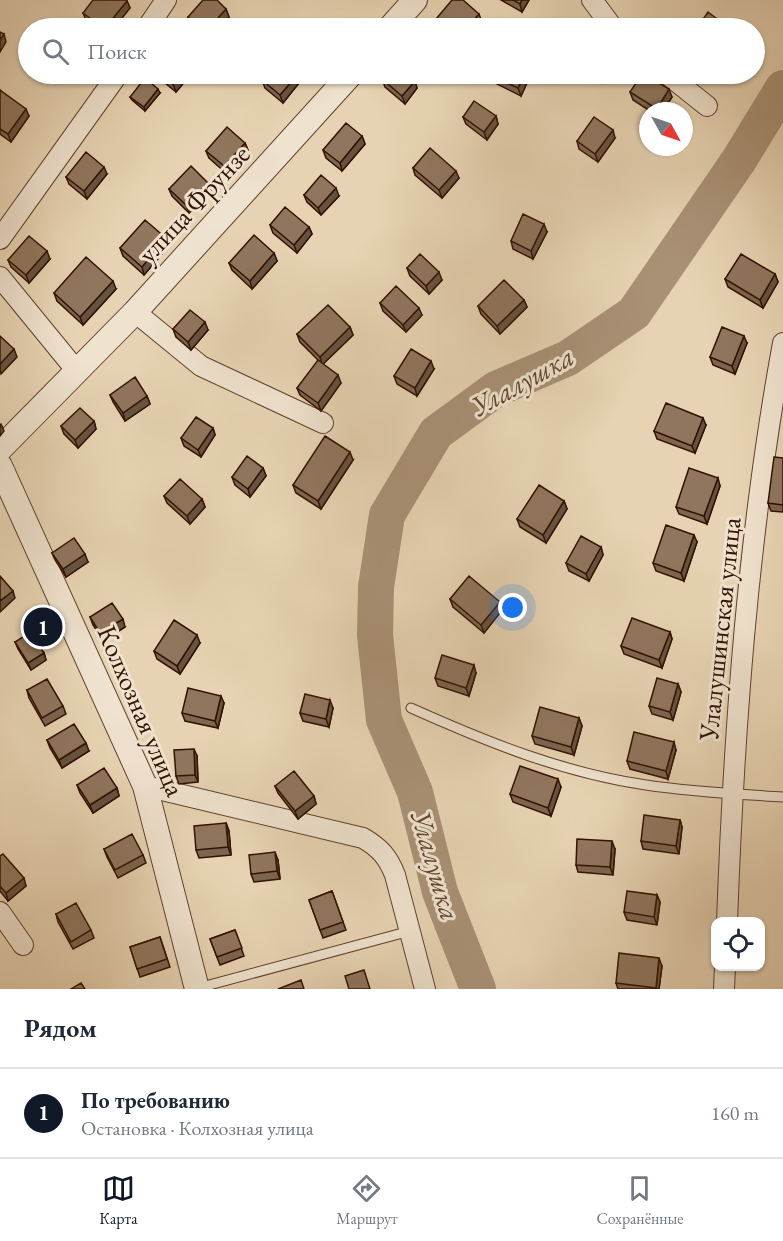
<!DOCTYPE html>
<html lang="ru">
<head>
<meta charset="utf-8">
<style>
	:root { --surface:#fff; --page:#f2f2f3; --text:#1f2937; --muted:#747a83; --line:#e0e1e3; --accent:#111827 }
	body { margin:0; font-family:"EB Garamond",serif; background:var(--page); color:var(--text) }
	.controls { position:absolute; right:18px; bottom:18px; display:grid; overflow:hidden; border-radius:12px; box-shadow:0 2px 4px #0004 }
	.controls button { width:54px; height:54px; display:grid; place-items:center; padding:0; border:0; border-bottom:2px solid var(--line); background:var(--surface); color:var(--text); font:30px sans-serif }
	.compass { position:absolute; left:639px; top:102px; width:54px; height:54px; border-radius:50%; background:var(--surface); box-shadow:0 2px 4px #0004; rotate:130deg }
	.you { position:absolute; left:513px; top:608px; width:21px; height:21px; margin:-15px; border:4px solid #fff; border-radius:50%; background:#1a73e8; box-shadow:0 0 0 9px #1a73e833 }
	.badge { display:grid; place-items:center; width:39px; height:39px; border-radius:50%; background:var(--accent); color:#fff; font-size:20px; font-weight:700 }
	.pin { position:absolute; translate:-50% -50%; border:3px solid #fff; box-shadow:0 2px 6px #0006 }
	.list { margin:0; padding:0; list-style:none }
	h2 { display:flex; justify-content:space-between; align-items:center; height:78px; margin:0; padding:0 24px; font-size:26px }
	h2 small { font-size:20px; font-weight:400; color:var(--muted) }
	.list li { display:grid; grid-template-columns:39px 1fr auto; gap:18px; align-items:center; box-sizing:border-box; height:90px; padding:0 24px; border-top:2px solid var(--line) }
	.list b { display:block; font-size:22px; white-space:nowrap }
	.list p { margin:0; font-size:20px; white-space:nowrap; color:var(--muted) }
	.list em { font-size:20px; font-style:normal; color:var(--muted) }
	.icon { flex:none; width:33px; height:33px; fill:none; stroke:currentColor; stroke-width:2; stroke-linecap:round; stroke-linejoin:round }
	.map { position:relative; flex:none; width:783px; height:989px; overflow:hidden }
	.search { position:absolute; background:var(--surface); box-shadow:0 2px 4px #0004; left:18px; right:18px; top:18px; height:66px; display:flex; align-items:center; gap:15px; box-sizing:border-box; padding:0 21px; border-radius:33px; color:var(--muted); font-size:22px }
	.sheet { height:168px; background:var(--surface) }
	nav { display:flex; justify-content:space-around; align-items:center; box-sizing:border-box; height:84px; border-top:2px solid var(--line); background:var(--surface); font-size:16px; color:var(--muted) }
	nav a { display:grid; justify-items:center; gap:3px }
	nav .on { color:var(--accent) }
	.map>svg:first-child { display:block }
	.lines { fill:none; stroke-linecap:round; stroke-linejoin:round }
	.river { stroke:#a99176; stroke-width:36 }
	.service-casing { stroke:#5f422e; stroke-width:11 }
	.minor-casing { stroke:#5f422e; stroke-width:22 }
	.tertiary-casing { stroke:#5f422e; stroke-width:26 }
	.service { stroke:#efe2ce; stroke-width:9 }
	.minor { stroke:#efe2ce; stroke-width:20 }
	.tertiary { stroke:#efe2ce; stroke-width:24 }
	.wall { fill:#7c6551; stroke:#321201; stroke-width:1.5 }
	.shaded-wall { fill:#655342; stroke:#321201; stroke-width:1.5 }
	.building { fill:#90765e; stroke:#321201; stroke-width:1.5 }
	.labels { text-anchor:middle; stroke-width:6; stroke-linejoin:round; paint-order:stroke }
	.street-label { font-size:27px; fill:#321201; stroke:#efe2ce }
	.water-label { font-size:28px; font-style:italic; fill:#624530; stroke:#efe2ce }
</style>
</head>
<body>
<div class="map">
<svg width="783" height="989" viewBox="0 0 783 989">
	<rect width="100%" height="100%" fill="#e7d3b3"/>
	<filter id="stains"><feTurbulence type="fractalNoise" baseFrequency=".00333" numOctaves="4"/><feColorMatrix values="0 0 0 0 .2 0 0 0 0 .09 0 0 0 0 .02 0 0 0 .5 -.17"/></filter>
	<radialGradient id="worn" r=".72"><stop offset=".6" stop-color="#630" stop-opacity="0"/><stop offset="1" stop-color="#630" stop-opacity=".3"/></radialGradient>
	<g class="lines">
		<path class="river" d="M 478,989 L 440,892 L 415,792 L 384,720 L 375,635 L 376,587 L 387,515 L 436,433 L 496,389 L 568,358 L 634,313 L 739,160 L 783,88"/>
		<defs>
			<path id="service" d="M 411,708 C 487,742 563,773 646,785 C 691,792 737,794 783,797
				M 198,988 L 410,931"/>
			<path id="minor" d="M 592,0 L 613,28
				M 147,28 L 166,0
				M 667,74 L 707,106
				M 0,239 L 118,74
				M 0,277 L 76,370
				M 135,312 L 201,366 L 323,423
				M 145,786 L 363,838 C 380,848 388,857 395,875 L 425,989
				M 0,912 L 23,945
				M 727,922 C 734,728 748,534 783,343
				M 724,989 L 725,966"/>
			<path id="tertiary" d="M 390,28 L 415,0
				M 0,449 L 135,312 L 351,74
				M 0,466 L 145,786 L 197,989"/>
		</defs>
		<use href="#service" class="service-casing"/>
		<use href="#minor" class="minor-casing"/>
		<use href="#tertiary" class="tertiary-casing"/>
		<use href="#service" class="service"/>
		<use href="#minor" class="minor"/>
		<use href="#tertiary" class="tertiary"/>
	</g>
	<path class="wall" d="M 501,0 L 529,0 L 522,12 Z
		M 127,1 L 130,8 L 114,28 L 96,28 L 86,20 L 83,13 Z
		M 226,9 L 229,17 L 219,28 L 195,28 L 191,24 L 188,17 Z
		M 44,74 L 57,74 L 53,79 Z
		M 154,74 L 191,74 L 176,92 Z
		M 493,74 L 531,74 L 521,96 L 495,83 L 492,76 Z
		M 581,74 L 606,74 L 602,83 Z
		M 303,78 L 283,103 L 265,88 L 262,80 Z
		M 382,79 L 415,81 L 417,88 L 405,104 L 385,87 Z
		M 0,90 L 29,116 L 11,142 L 0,134 Z
		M 630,92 L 672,97 L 663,111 L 650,111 L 633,100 Z
		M 160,93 L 145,111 L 132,100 L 130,97 Z
		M 496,116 L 498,124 L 487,140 L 466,124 L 463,117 Z
		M 362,136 L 365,144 L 342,171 L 326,158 L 323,150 Z
		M 615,138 L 598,162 L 579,149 L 577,141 Z
		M 245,143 L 248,150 L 227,174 L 209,158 L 206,151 Z
		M 413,168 L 459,178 L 442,198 L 415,175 Z
		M 107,174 L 87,199 L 69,184 L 66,177 Z
		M 169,189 L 211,191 L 189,213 L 172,196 Z
		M 304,195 L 339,196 L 321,215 L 307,202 Z
		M 270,225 L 309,227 L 312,234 L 297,253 L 273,233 Z
		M 547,232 L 533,259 L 513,249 L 511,241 Z
		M 166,238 L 169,246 L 144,275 L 123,256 L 120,248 Z
		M 274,253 L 277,261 L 252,289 L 232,270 L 229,263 Z
		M 50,259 L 29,283 L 11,267 L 8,260 Z
		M 407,268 L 442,280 L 429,294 L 410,276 Z
		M 775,274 L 778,282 L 763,308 L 728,287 L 725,279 Z
		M 116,289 L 83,325 L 57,301 L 54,293 Z
		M 524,300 L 527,307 L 500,334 L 481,314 L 478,306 Z
		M 380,303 L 422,315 L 406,332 L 383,311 Z
		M 350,327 L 353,335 L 323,364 L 341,383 L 321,411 L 300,395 L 297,388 L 319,361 L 300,342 L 297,334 Z
		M 173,329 L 208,330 L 191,350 L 176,337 Z
		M 747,343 L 735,374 L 713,365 L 710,357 Z
		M 434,369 L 417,396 L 397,384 L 394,376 Z
		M 110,395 L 147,396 L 150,404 L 125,421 L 113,402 Z
		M 94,421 L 96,429 L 78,448 L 64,434 L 61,426 Z
		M 706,425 L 695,453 L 657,439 L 654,431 Z
		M 213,428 L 215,435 L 201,457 L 184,446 L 181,438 Z
		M 783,458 L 783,512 L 771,511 L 768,503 Z
		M 353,460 L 321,509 L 296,493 L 293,485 Z
		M 263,468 L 266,476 L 250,497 L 235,485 L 232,477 Z
		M 720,486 L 707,524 L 679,514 L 676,507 Z
		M 164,496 L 202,499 L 205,507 L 190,524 L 167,503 Z
		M 564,501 L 567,509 L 546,543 L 520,527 L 517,519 Z
		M 697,542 L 684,581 L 656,571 L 653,563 Z
		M 601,547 L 603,555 L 589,581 L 569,571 L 566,563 Z
		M 52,553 L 88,562 L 66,577 L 55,560 Z
		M 450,599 L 500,602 L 503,609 L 484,633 L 453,607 Z
		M 90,617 L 125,627 L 103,641 L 93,625 Z
		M 670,632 L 672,639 L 662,668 L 624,654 L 621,646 Z
		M 15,642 L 44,653 L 46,660 L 31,670 L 18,649 Z
		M 200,643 L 180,674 L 157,659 L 154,651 Z
		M 476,673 L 469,696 L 438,686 L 435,678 Z
		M 678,684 L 681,692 L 673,720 L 652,714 L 649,706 Z
		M 27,690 L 63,706 L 66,714 L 45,726 L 29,698 Z
		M 224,703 L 218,728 L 185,721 L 182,713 Z
		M 333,708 L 329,727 L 303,721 L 300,713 Z
		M 579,718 L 582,726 L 574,755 L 535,744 L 532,736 Z
		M 47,740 L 89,751 L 62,768 L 50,748 Z
		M 676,750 L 668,779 L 630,769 L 627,761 Z
		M 197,756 L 198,782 L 179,784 L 176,776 Z
		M 77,785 L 117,788 L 119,796 L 93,813 L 80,793 Z
		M 275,786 L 314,796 L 316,804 L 298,819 L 278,793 Z
		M 561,787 L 551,816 L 513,802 L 510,794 Z
		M 680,820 L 682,827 L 679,854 L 643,849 L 641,841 Z
		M 226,823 L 229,831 L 231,855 L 199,858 L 196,850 Z
		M 104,849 L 143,855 L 146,863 L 118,878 L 107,857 Z
		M 615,849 L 613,875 L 578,872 L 576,865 Z
		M 0,856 L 26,886 L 8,901 L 0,891 Z
		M 278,860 L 280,879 L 254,882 L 251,874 Z
		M 332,891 L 346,930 L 323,938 L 309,900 Z
		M 657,895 L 660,902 L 657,925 L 627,920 L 624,912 Z
		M 56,914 L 91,930 L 94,938 L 73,949 L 58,922 Z
		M 235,930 L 244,956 L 220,965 L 210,939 Z
		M 160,937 L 170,967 L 140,977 L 130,947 Z
		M 662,966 L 659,989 L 618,989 L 616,983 Z"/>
	<path class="shaded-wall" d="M 522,0 L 529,0 L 522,12 L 520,4 Z
		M 127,1 L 130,8 L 114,28 L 105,28 Z
		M 226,9 L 229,17 L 219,28 L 209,28 Z
		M 479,14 L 482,22 L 476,28 L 467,28 Z
		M 4,34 L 6,42 L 0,52 L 0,40 Z
		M 51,74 L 57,74 L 53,79 Z
		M 182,74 L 191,74 L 176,92 L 173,84 Z
		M 298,74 L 301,74 L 303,78 L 283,103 L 280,95 Z
		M 525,74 L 531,74 L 521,96 L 518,88 Z
		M 600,74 L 606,74 L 602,83 L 599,76 Z
		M 415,81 L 417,88 L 405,104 L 402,96 Z
		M 158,89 L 160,93 L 145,111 L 144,107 Z
		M 669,89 L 672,97 L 663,111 L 658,111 L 657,109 Z
		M 26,109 L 29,116 L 11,142 L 8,134 Z
		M 496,116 L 498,124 L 487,140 L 484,132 Z
		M 613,130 L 615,138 L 598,162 L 595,154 Z
		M 362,136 L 365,144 L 342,171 L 340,163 Z
		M 245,143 L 248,150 L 227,174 L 224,166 Z
		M 104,167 L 107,174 L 87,199 L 84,191 Z
		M 456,171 L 459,178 L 442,198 L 439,190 Z
		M 208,183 L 211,191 L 189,213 L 186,205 Z
		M 336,188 L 339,196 L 321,215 L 318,208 Z
		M 544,224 L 547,232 L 533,259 L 531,251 Z
		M 309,227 L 312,234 L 297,253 L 294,245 Z
		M 166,238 L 169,246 L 144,275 L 142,267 Z
		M 47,251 L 50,259 L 29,283 L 26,275 Z
		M 274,253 L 277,261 L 252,289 L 250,281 Z
		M 439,272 L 442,280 L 429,294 L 426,286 Z
		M 775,274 L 778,282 L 763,308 L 760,300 Z
		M 113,281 L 116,289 L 83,325 L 80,317 Z
		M 524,300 L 527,307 L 500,334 L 497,326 Z
		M 419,308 L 422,315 L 406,332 L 403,325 Z
		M 205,322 L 208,330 L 191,350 L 188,342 Z
		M 350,327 L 353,335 L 322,365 L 320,357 Z
		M 744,336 L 747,343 L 735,374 L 732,366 Z
		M 14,349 L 17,357 L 1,374 L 0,370 L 0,364 Z
		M 431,361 L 434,369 L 417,396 L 415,388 Z
		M 338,375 L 341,383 L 321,411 L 318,403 Z
		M 147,396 L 150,404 L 125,421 L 123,413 Z
		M 703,418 L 706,425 L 695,453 L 692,446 Z
		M 94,421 L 96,429 L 78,448 L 75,440 Z
		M 1,424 L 4,431 L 0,436 L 0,425 Z
		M 213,428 L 215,435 L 201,457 L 198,450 Z
		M 350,452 L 353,460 L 321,509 L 318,501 Z
		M 263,468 L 266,476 L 250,497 L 248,489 Z
		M 718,478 L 720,486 L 707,524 L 704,516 Z
		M 202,499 L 205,507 L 190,524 L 187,516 Z
		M 564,501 L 567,509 L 546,543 L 543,535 Z
		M 694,535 L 697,542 L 684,581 L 681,573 Z
		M 601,547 L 603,555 L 589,581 L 586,574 Z
		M 85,554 L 88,562 L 66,577 L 63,569 Z
		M 13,591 L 15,598 L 0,612 L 0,601 Z
		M 500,602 L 503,609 L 484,633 L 481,625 Z
		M 123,619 L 125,627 L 103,641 L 100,633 Z
		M 670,632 L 672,639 L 662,668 L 659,660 Z
		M 197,635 L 200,643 L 180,674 L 177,666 Z
		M 44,653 L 46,660 L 31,670 L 28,663 Z
		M 474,665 L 476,673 L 469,696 L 466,688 Z
		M 678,684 L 681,692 L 673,720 L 670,712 Z
		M 221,696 L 224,703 L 218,728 L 215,721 Z
		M 330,700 L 333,708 L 329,727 L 326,719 Z
		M 579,718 L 582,726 L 574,755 L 571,747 Z
		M 674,742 L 676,750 L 668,779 L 666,771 Z
		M 86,743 L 89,751 L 62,768 L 59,760 Z
		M 194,749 L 197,756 L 198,782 L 195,775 Z
		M 558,779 L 561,787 L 551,816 L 548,808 Z
		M 117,788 L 119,796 L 93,813 L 90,805 Z
		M 314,796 L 316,804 L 298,819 L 295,811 Z
		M 680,820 L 682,827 L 679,854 L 676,846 Z
		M 226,823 L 229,831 L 231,855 L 228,847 Z
		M 612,841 L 615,849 L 613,875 L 610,867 Z
		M 275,852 L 278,860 L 280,879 L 277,871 Z
		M 24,878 L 26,886 L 8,901 L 6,893 Z
		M 657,895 L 660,902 L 657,925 L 654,917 Z
		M 659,958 L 662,966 L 659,989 L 656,989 Z"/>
	<path class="building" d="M 93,0 L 126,0 L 127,1 L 105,28 L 103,28 L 83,13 Z
		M 203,0 L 217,0 L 226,9 L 209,28 L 201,28 L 188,17 Z
		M 452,0 L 463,0 L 479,14 L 467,28 L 435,28 L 431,25 Z
		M 513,0 L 522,0 L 520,4 Z
		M 708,12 L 729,28 L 697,28 Z
		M 313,20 L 322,28 L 305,28 Z
		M 0,32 L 4,34 L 0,40 Z
		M 160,74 L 182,74 L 173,84 Z
		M 268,74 L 298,74 L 280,95 L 262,80 Z
		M 387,74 L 406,74 L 415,81 L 402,96 L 382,79 Z
		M 493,74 L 525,74 L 518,88 L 492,76 Z
		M 642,74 L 644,74 L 669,89 L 657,109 L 630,92 Z
		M 145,78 L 158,89 L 144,107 L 130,97 Z
		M 0,90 L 26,109 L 8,134 L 0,129 Z
		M 474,101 L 496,116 L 484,132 L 463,117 Z
		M 594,117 L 613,130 L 595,154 L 577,141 Z
		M 346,123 L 362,136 L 340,163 L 323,150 Z
		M 227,127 L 245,143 L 224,166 L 206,151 Z
		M 430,148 L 456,171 L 439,190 L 413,168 Z
		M 86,152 L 104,167 L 84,191 L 66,177 Z
		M 191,166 L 208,183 L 186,205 L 169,189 Z
		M 321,175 L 336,188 L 318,208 L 304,195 Z
		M 285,207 L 309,227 L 294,245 L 270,225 Z
		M 523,214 L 544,224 L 531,251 L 511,241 Z
		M 145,220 L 166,238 L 142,267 L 120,248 Z
		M 254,235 L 274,253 L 250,281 L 229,263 Z
		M 29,236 L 47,251 L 26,275 L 8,260 Z
		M 420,254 L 439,272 L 426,286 L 407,268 Z
		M 741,254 L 775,274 L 760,300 L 725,279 Z
		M 86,257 L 113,281 L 80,317 L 54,293 Z
		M 504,280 L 524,300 L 497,326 L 478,306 Z
		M 396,286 L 419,308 L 403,325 L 380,303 Z
		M 328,305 L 350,327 L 320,357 L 297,334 Z
		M 190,310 L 205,322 L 188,342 L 173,329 Z
		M 722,327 L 744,336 L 732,366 L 710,357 Z
		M 0,336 L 14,349 L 0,364 Z
		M 411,349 L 431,361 L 415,388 L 394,376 Z
		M 318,360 L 338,375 L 318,403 L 297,388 Z
		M 135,377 L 147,396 L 123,413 L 110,395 Z
		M 666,403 L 703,418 L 692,446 L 654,431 Z
		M 80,408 L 94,421 L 75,440 L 61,426 Z
		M 196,417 L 213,428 L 198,450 L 181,438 Z
		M 325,436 L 350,452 L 318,501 L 293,485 Z
		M 247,456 L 263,468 L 248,489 L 232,477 Z
		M 774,457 L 783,458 L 783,505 L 768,503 Z
		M 689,468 L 718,478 L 704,516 L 676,507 Z
		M 180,479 L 202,499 L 187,516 L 164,496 Z
		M 539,485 L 564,501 L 543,535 L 517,519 Z
		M 666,525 L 694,535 L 681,573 L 653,563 Z
		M 581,536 L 601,547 L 586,574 L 566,563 Z
		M 74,538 L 85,554 L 63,569 L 52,553 Z
		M 0,576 L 13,591 L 0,601 Z
		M 469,576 L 500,602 L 481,625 L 450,599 Z
		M 112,603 L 123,619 L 100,633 L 90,617 Z
		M 632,618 L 670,632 L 659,660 L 621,646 Z
		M 174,620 L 197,635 L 177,666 L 154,651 Z
		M 31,632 L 44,653 L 28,663 L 15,642 Z
		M 442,655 L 474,665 L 466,688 L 435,678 Z
		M 657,678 L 678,684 L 670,712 L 649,706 Z
		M 47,679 L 63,706 L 42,718 L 27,690 Z
		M 188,688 L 221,696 L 215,721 L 182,713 Z
		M 305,694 L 330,700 L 326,719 L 300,713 Z
		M 540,707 L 579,718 L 571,747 L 532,736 Z
		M 74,724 L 86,743 L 59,760 L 47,740 Z
		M 634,732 L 674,742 L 666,771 L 627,761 Z
		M 194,749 L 195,775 L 176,776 L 174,750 Z
		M 520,766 L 558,779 L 548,808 L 510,794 Z
		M 104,768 L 117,788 L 90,805 L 77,785 Z
		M 294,771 L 314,796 L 295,811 L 275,786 Z
		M 644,815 L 680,820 L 676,846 L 641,841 Z
		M 226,823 L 228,847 L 196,850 L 194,826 Z
		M 132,834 L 143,855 L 115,870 L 104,849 Z
		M 577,839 L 612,841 L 610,867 L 576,865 Z
		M 275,852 L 277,871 L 251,874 L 249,855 Z
		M 3,854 L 24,878 L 6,893 L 0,886 L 0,856 Z
		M 332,891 L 343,922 L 320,930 L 309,900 Z
		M 627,891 L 657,895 L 654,917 L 624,912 Z
		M 76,903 L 91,930 L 71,942 L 56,914 Z
		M 235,930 L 242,948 L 217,957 L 210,939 Z
		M 160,937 L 167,959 L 137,969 L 130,947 Z
		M 619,953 L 659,958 L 656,988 L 616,983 Z
		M 364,970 L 370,989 L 349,989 L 345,976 Z
		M 301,980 L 304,989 L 278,989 Z
		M 81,983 L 85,989 L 71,989 Z"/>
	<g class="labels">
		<g class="street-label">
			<text transform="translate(194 204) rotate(-47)" y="9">улица Фрунзе</text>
			<text transform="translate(720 629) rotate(-84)" y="9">Улалушинская улица</text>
			<text transform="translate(141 711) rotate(67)" y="9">Колхозная улица</text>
		</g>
		<g class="water-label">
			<text transform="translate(522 381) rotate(-29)" y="10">Улалушка</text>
			<text transform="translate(436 865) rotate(74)" y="10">Улалушка</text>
		</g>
	</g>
	<rect width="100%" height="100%" filter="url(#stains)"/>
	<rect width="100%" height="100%" fill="url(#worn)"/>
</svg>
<div class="controls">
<button><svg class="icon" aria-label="locate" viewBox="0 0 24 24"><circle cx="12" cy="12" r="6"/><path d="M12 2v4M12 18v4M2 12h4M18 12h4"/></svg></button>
</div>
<svg class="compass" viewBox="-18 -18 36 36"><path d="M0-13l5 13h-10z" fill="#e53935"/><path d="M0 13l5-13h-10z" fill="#747a83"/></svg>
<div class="you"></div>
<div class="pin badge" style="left:43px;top:627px">1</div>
<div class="search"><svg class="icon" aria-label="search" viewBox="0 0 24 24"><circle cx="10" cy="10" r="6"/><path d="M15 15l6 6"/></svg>Поиск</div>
</div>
<section class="sheet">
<h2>Рядом<small></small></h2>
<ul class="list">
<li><span class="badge">1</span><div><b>По требованию</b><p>Остановка · Колхозная улица</p></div><em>160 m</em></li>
</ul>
</section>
<nav>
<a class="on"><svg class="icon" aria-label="map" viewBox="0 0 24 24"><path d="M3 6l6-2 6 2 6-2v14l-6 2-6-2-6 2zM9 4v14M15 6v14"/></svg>Карта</a>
<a><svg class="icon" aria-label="directions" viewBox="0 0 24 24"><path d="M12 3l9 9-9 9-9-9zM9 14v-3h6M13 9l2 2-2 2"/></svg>Маршрут</a>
<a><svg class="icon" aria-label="saved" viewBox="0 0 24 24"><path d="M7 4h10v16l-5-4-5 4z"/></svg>Сохранённые</a>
</nav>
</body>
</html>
